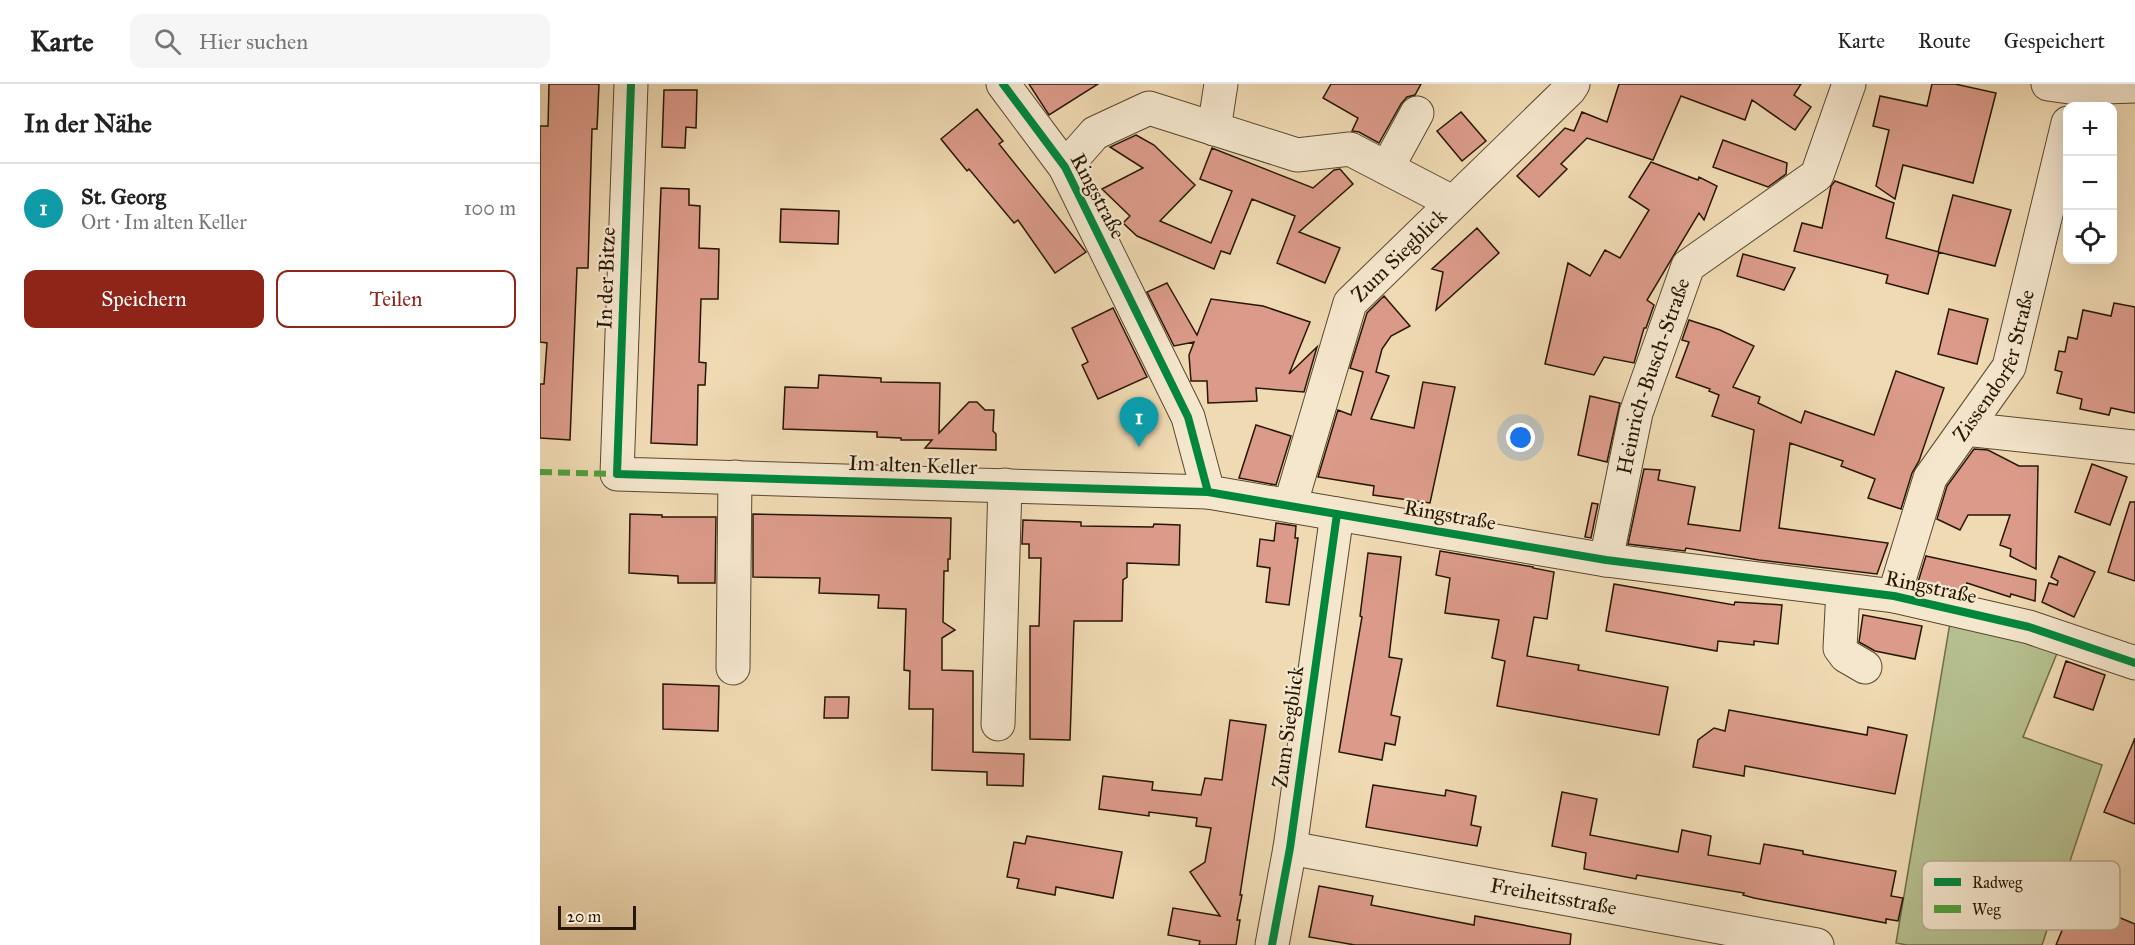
<!DOCTYPE html>
<html lang="de">
<head>
<meta charset="utf-8">
<style>
	:root { --surface:#fff; --page:#f6f6f6; --text:#222; --muted:#767676; --line:#e0e0e0; --accent:#8f2418 }
	body { margin:0; font-family:"IM FELL Great Primer",serif; background:var(--page); color:var(--text) }
	.controls { position:absolute; right:18px; top:18px; display:grid; overflow:hidden; border-radius:12px; box-shadow:0 6px 24px #0002 }
	.controls button { width:54px; height:54px; display:grid; place-items:center; padding:0; border:0; border-bottom:2px solid var(--line); background:var(--surface); color:var(--text); font:30px sans-serif }
	.scale { position:absolute; left:18px; bottom:15px; width:78px; box-sizing:border-box; padding-left:6px; border:3px solid #261704; border-top:0; font-size:16px; line-height:21px; white-space:nowrap; color:#261704; -webkit-text-stroke:4px #f5e7ce; paint-order:stroke }
	.you { position:absolute; left:981px; top:354px; width:21px; height:21px; margin:-15px; border:4px solid #fff; border-radius:50%; background:#1a73e8; box-shadow:0 0 0 9px #1a73e833 }
	.badge { display:grid; place-items:center; width:39px; height:39px; border-radius:50%; background:var(--accent); color:#fff; font-size:20px; font-weight:700 }
	.pin { position:absolute; translate:-50% -50px; filter:drop-shadow(0 2px 3px #0008) }
	.pin::after { content:''; position:absolute; top:32px; width:21px; height:18px; background:inherit; clip-path:polygon(0 0,100% 0,50% 100%) }
	.list { margin:0; padding:0; list-style:none }
	h2 { display:flex; justify-content:space-between; align-items:center; height:78px; margin:0; padding:0 24px; font-size:26px }
	h2 small { font-size:20px; font-weight:400; color:var(--muted) }
	.list li { display:grid; grid-template-columns:39px 1fr auto; gap:18px; align-items:center; box-sizing:border-box; height:90px; padding:0 24px; border-top:2px solid var(--line) }
	.list b { display:block; font-size:22px; white-space:nowrap }
	.list p { margin:0; font-size:20px; white-space:nowrap; color:var(--muted) }
	.list em { font-size:20px; font-style:normal; color:var(--muted) }
	.actions { display:flex; gap:12px; padding:18px 24px }
	.actions a { flex:1; padding:14px 0; border:2px solid var(--accent); border-radius:12px; text-align:center; font-size:21px; color:var(--accent) }
	.actions .main { background:var(--accent); color:#fff }
	.icon { flex:none; width:33px; height:33px; fill:none; stroke:currentColor; stroke-width:2; stroke-linecap:round; stroke-linejoin:round }
	.map { position:relative; flex:none; width:1595px; height:861px; overflow:hidden }
	header { display:flex; align-items:center; gap:36px; box-sizing:border-box; height:84px; padding:0 30px; background:var(--surface); border-bottom:2px solid var(--line) }
	header strong { font-size:28px }
	nav { display:flex; gap:33px; margin-inline-start:auto; font-size:21px }
	.search { width:420px; height:54px; background:var(--page); display:flex; align-items:center; gap:15px; box-sizing:border-box; padding:0 21px; border-radius:12px; color:var(--muted); font-size:22px }
	main { display:flex }
	aside { flex:1; background:var(--surface) }
	.map>svg:first-child { display:block }
	.green { fill:#b6c08f; stroke:#6e6c4a; stroke-width:1.5 }
	.building { fill:#dc9b8a; stroke:#261704; stroke-width:1.5 }
	.lines { fill:none; stroke-linecap:round; stroke-linejoin:round }
	.minor-casing { stroke:#584830; stroke-width:35 }
	.minor { stroke:#f5e7ce; stroke-width:33 }
	.quiet { stroke:#50a13d; stroke-width:6; stroke-dasharray:12 6; stroke-linecap:butt }
	.cycleway-casing { stroke:#f5e7ce; stroke-width:11 }
	.cycleway { stroke:#00873e; stroke-width:8 }
	.labels { text-anchor:middle; stroke-width:4.5; stroke-linejoin:round; paint-order:stroke }
	.street-label { font-size:21px; fill:#261704; stroke:#f5e7ce }
	.key { fill:#f5e7ce; stroke:#b7a991; stroke-width:1.5 }
	.key-label { font-size:16px; fill:#261704 }
</style>
</head>
<body>
<header>
<strong>Karte</strong>
<div class="search"><svg class="icon" aria-label="search" viewBox="0 0 24 24"><circle cx="10" cy="10" r="6"/><path d="M15 15l6 6"/></svg>Hier suchen</div>
<nav><a>Karte</a><a>Route</a><a>Gespeichert</a></nav>
</header>
<main>
<aside>
<h2>In der Nähe<small></small></h2>
<ul class="list">
<li><span class="badge" style="background:#0f9aa8">1</span><div><b>St. Georg</b><p>Ort · Im alten Keller</p></div><em>100 m</em></li>
</ul>
<div class="actions"><a class="main">Speichern</a><a>Teilen</a></div>
</aside>
<div class="map">
<svg width="1595" height="861" viewBox="0 0 1595 861">
	<rect width="100%" height="100%" fill="#f0dab3"/>
	<filter id="stains"><feTurbulence type="fractalNoise" baseFrequency=".00333" numOctaves="4"/><feColorMatrix values="0 0 0 0 .2 0 0 0 0 .09 0 0 0 0 .02 0 0 0 .5 -.17"/></filter>
	<radialGradient id="worn" r=".72"><stop offset=".6" stop-color="#630" stop-opacity="0"/><stop offset="1" stop-color="#630" stop-opacity=".3"/></radialGradient>
	<path class="green" d="M 1411,533 L 1520,562 L 1483,653 L 1562,681 L 1502,861 L 1367,861 L 1356,859 Z"/>
	<path class="building" d="M 9,0 L 59,0 L 57,45 L 52,45 L 48,184 L 37,184 L 30,356 L 0,354 L 0,300 L 4,300 L 7,259 L 0,258 L 0,42 L 8,42 Z
		M 489,0 L 558,0 L 509,31 Z
		M 791,0 L 881,0 L 875,11 L 867,13 L 861,20 L 839,59 L 819,48 L 812,47 L 818,34 L 783,14 Z
		M 1079,0 L 1261,0 L 1254,11 L 1271,23 L 1255,46 L 1212,16 L 1205,36 L 1141,12 L 1113,76 L 1047,54 L 1021,80 L 1027,85 L 999,113 L 977,92 L 1025,44 L 1034,47 L 1042,28 L 1067,38 Z
		M 1392,0 L 1415,0 L 1456,9 L 1433,99 L 1363,81 L 1355,115 L 1336,102 L 1349,46 L 1333,42 L 1340,12 L 1387,22 Z
		M 124,6 L 157,6 L 156,44 L 146,43 L 145,64 L 122,63 Z
		M 437,25 L 463,57 L 459,60 L 546,168 L 515,189 L 478,136 L 474,139 L 429,85 L 427,87 L 401,55 Z
		M 921,28 L 946,57 L 922,77 L 897,47 Z
		M 596,51 L 614,61 L 655,101 L 620,137 L 671,159 L 692,107 L 660,95 L 672,64 L 773,104 L 794,86 L 800,85 L 813,100 L 759,148 L 800,164 L 785,199 L 737,179 L 755,132 L 712,115 L 690,170 L 681,167 L 674,185 L 597,152 L 583,139 L 590,132 L 562,105 L 603,84 L 570,63 Z
		M 1183,56 L 1247,79 L 1246,90 L 1228,103 L 1173,83 Z
		M 1111,78 L 1158,96 L 1159,93 L 1177,102 L 1164,136 L 1159,129 L 1107,216 L 1114,221 L 1106,244 L 1104,244 L 1094,279 L 1064,273 L 1054,291 L 1005,280 L 1028,179 L 1050,192 L 1065,166 L 1080,174 L 1109,126 L 1089,113 Z
		M 1295,97 L 1354,119 L 1346,154 L 1399,168 L 1388,210 L 1346,199 L 1348,191 L 1254,167 L 1262,139 L 1282,144 L 1291,102 Z
		M 121,104 L 149,105 L 149,121 L 160,122 L 159,164 L 179,165 L 178,215 L 161,215 L 159,278 L 166,279 L 165,301 L 158,301 L 157,361 L 111,359 Z
		M 1413,111 L 1471,126 L 1455,182 L 1398,168 Z
		M 241,125 L 299,127 L 298,160 L 240,158 Z
		M 937,144 L 959,169 L 896,226 L 903,188 L 892,185 Z
		M 1203,170 L 1255,184 L 1244,206 L 1197,192 Z
		M 627,199 L 657,251 L 671,215 L 723,222 L 770,238 L 749,290 L 777,263 L 764,308 L 716,304 L 717,317 L 668,319 L 667,297 L 651,297 L 649,271 L 654,258 L 634,262 L 607,208 Z
		M 844,212 L 870,242 L 851,252 L 842,265 L 836,288 L 849,292 L 831,335 L 874,344 L 883,298 L 915,303 L 890,419 L 833,411 L 834,402 L 778,393 L 798,326 L 811,331 L 823,288 L 810,284 L 827,229 Z
		M 1574,219 L 1595,223 L 1595,329 L 1571,324 L 1569,331 L 1540,325 L 1542,315 L 1517,309 L 1522,288 L 1515,286 L 1519,267 L 1525,268 L 1528,253 L 1537,255 L 1543,226 L 1571,232 Z
		M 573,224 L 607,293 L 558,315 L 542,281 L 548,278 L 532,244 Z
		M 1409,225 L 1448,235 L 1437,280 L 1398,270 Z
		M 1149,236 L 1180,246 L 1214,262 L 1193,303 L 1220,313 L 1218,319 L 1261,339 L 1265,327 L 1334,351 L 1356,287 L 1404,304 L 1379,377 L 1372,389 L 1361,425 L 1328,414 L 1335,395 L 1301,382 L 1303,377 L 1250,359 L 1239,444 L 1348,459 L 1337,490 L 1219,476 L 1146,464 L 1145,467 L 1088,460 L 1104,385 L 1120,386 L 1118,396 L 1155,403 L 1148,440 L 1200,447 L 1214,346 L 1172,332 L 1179,311 L 1169,307 L 1170,305 L 1136,293 L 1149,258 L 1142,256 Z
		M 279,291 L 341,294 L 341,298 L 400,299 L 399,349 L 429,318 L 437,318 L 445,326 L 454,326 L 453,347 L 456,350 L 456,366 L 385,364 L 392,356 L 361,356 L 361,354 L 337,353 L 337,348 L 243,345 L 245,303 L 278,304 Z
		M 1050,312 L 1080,319 L 1067,378 L 1038,371 Z
		M 716,341 L 751,352 L 736,401 L 699,394 Z
		M 1434,365 L 1448,366 L 1479,382 L 1498,382 L 1496,485 L 1470,472 L 1471,465 L 1460,461 L 1470,431 L 1428,431 L 1420,446 L 1397,435 L 1407,402 Z
		M 1552,380 L 1587,393 L 1570,441 L 1535,428 Z
		M 1590,418 L 1595,418 L 1595,497 L 1568,488 Z
		M 1052,419 L 1058,420 L 1051,454 L 1045,453 Z
		M 90,430 L 122,431 L 122,433 L 176,433 L 175,499 L 138,499 L 138,492 L 89,489 Z
		M 213,430 L 411,434 L 410,475 L 408,475 L 408,487 L 404,487 L 403,538 L 415,546 L 402,554 L 402,586 L 433,587 L 433,668 L 484,670 L 483,702 L 447,701 L 447,688 L 392,686 L 393,625 L 369,625 L 370,587 L 364,586 L 366,525 L 338,524 L 339,511 L 279,509 L 280,494 L 213,493 Z
		M 483,436 L 541,438 L 541,442 L 613,443 L 614,440 L 640,441 L 639,481 L 587,479 L 587,493 L 583,496 L 582,537 L 534,537 L 530,656 L 490,655 L 490,542 L 499,542 L 501,474 L 489,474 L 489,460 L 482,460 Z
		M 736,439 L 756,442 L 755,454 L 758,454 L 749,521 L 726,518 L 730,484 L 717,482 L 720,455 L 734,457 Z
		M 900,467 L 993,483 L 993,484 L 1014,488 L 1007,535 L 994,533 L 987,572 L 1039,581 L 1038,586 L 1128,603 L 1119,651 L 957,622 L 965,577 L 952,574 L 959,536 L 905,529 L 910,494 L 896,491 Z
		M 828,469 L 861,473 L 849,573 L 862,575 L 851,631 L 860,633 L 855,661 L 845,659 L 842,676 L 799,668 L 822,533 L 820,532 Z
		M 1386,472 L 1496,496 L 1495,517 L 1471,510 L 1470,513 L 1427,499 L 1425,509 L 1378,498 Z
		M 1519,472 L 1555,488 L 1534,533 L 1502,518 L 1509,499 L 1517,501 L 1518,497 L 1511,493 Z
		M 1074,500 L 1194,521 L 1195,518 L 1242,521 L 1238,560 L 1214,557 L 1214,561 L 1178,557 L 1177,567 L 1066,547 Z
		M 1323,531 L 1382,542 L 1375,575 L 1335,567 L 1319,558 Z
		M 1526,577 L 1565,591 L 1553,626 L 1514,613 Z
		M 123,600 L 179,602 L 178,647 L 123,645 Z
		M 285,613 L 309,613 L 308,634 L 284,634 Z
		M 1189,626 L 1327,651 L 1328,643 L 1367,651 L 1355,710 L 1205,682 L 1204,692 L 1153,683 L 1158,656 L 1174,644 L 1185,647 Z
		M 690,636 L 726,641 L 700,811 L 702,811 L 697,836 L 700,836 L 696,861 L 659,861 L 660,857 L 628,851 L 633,824 L 680,832 L 650,788 L 665,778 L 671,744 L 656,742 L 657,734 L 609,728 L 609,732 L 559,725 L 563,692 L 613,698 L 612,706 L 661,711 L 665,694 L 682,696 Z
		M 1595,654 L 1595,740 L 1564,728 Z
		M 833,701 L 905,712 L 906,706 L 936,712 L 931,741 L 941,743 L 937,762 L 826,743 Z
		M 1022,708 L 1057,715 L 1050,751 L 1138,768 L 1142,746 L 1171,752 L 1168,771 L 1220,780 L 1224,760 L 1263,767 L 1263,770 L 1356,787 L 1351,812 L 1363,814 L 1358,837 L 1346,835 L 1346,839 L 1214,814 L 1203,811 L 1204,809 L 1097,791 L 1096,795 L 1044,785 L 1046,769 L 1012,762 Z
		M 487,752 L 582,768 L 573,814 L 516,803 L 515,811 L 477,804 L 479,795 L 467,793 L 474,758 L 485,760 Z
		M 779,802 L 833,812 L 831,821 L 934,841 L 935,832 L 1031,850 L 1030,861 L 815,861 L 769,853 Z
		M 1535,815 L 1595,840 L 1595,861 L 1516,861 Z"/>
	<g class="lines">
		<defs>
			<g id="minor">
				<path d="M 91,0 L 77,390 L 668,408"/>
				<path d="M 463,0 L 525,83 L 648,333 L 668,408 L 1066,476 L 1354,512 L 1489,543 L 1595,579"/>
				<path d="M 1508,0 L 1536,4 L 1595,2"/>
				<path d="M 674,45 L 681,0"/>
				<path d="M 525,83 L 555,49 L 609,24 L 757,71 L 810,65 L 912,118"/>
				<path d="M 847,84 L 877,29"/>
				<path d="M 1425,345 L 1595,363"/>
				<path id="s1" d="M 750,422 L 810,219 L 1029,6 L 1033,0"/>
				<path id="s2" d="M 1066,476 L 1096,329 L 1148,182 L 1277,91 L 1309,0"/>
				<path d="M 1303,506 L 1300,564 L 1306,572 L 1325,583"/>
				<path id="s3" d="M 1354,512 L 1390,394 L 1469,283 L 1528,39"/>
				<path d="M 193,584 L 195,393"/>
				<path d="M 458,640 L 465,401"/>
				<path id="s4" d="M 750,764 L 1277,861"/>
				<path d="M 732,861 L 750,764 L 797,430"/>
			</g>
		</defs>
		<use href="#minor" class="minor-casing"/>
		<use href="#minor" class="minor"/>
		<path class="quiet" d="M 0,388 L 77,390"/>
		<defs>
			<path id="cycleway" d="M 91,0 L 77,390 L 668,408
				M 463,0 L 525,83 L 648,333 L 668,408 L 1066,476 L 1354,512 L 1489,543 L 1595,579
				M 732,861 L 750,764 L 797,430"/>
		</defs>
		<use href="#cycleway" class="cycleway-casing"/>
		<use href="#cycleway" class="cycleway"/>
	</g>
	<g class="labels">
		<g class="street-label">
			<text transform="translate(558 112) rotate(62)" y="7">Ringstraße</text>
			<text dy="7" stroke="none"><textPath href="#s1" startOffset="280">Zum Siegblick</textPath></text>
			<text transform="translate(66 194) rotate(-88)" y="7">In der Bitze</text>
			<text dy="7" stroke="none"><textPath href="#s3" startOffset="255">Zissendorfer Straße</textPath></text>
			<text dy="7" stroke="none"><textPath href="#s2" startOffset="190">Heinrich-Busch-Straße</textPath></text>
			<text transform="translate(373 381) rotate(2)" y="7">Im alten Keller</text>
			<text transform="translate(910 431) rotate(10)" y="7">Ringstraße</text>
			<text transform="translate(1391 503) rotate(12)" y="7">Ringstraße</text>
			<text transform="translate(748 643) rotate(-82)" y="7">Zum Siegblick</text>
			<text dy="7" stroke="none"><textPath href="#s4" startOffset="268">Freiheitsstraße</textPath></text>
		</g>
	</g>
	<rect x="1382" y="777" width="198" height="69" rx="9" class="key"/>
	<rect x="1394" y="794" width="27" height="8" fill="#00873e"/>
	<rect x="1394" y="821" width="27" height="8" fill="#50a13d"/>
	<g class="key-label">
		<text x="1432" y="804">Radweg</text>
		<text x="1432" y="831">Weg</text>
	</g>
	<rect width="100%" height="100%" filter="url(#stains)"/>
	<rect width="100%" height="100%" fill="url(#worn)"/>
</svg>
<div class="controls">
<button>+</button>
<button>−</button>
<button><svg class="icon" aria-label="locate" viewBox="0 0 24 24"><circle cx="12" cy="12" r="6"/><path d="M12 2v4M12 18v4M2 12h4M18 12h4"/></svg></button>
</div>
<div class="scale">20 m</div>
<div class="you"></div>
<div class="pin badge" style="left:599px;top:363px;background:#0f9aa8">1</div>
</div>
</main>
</body>
</html>
